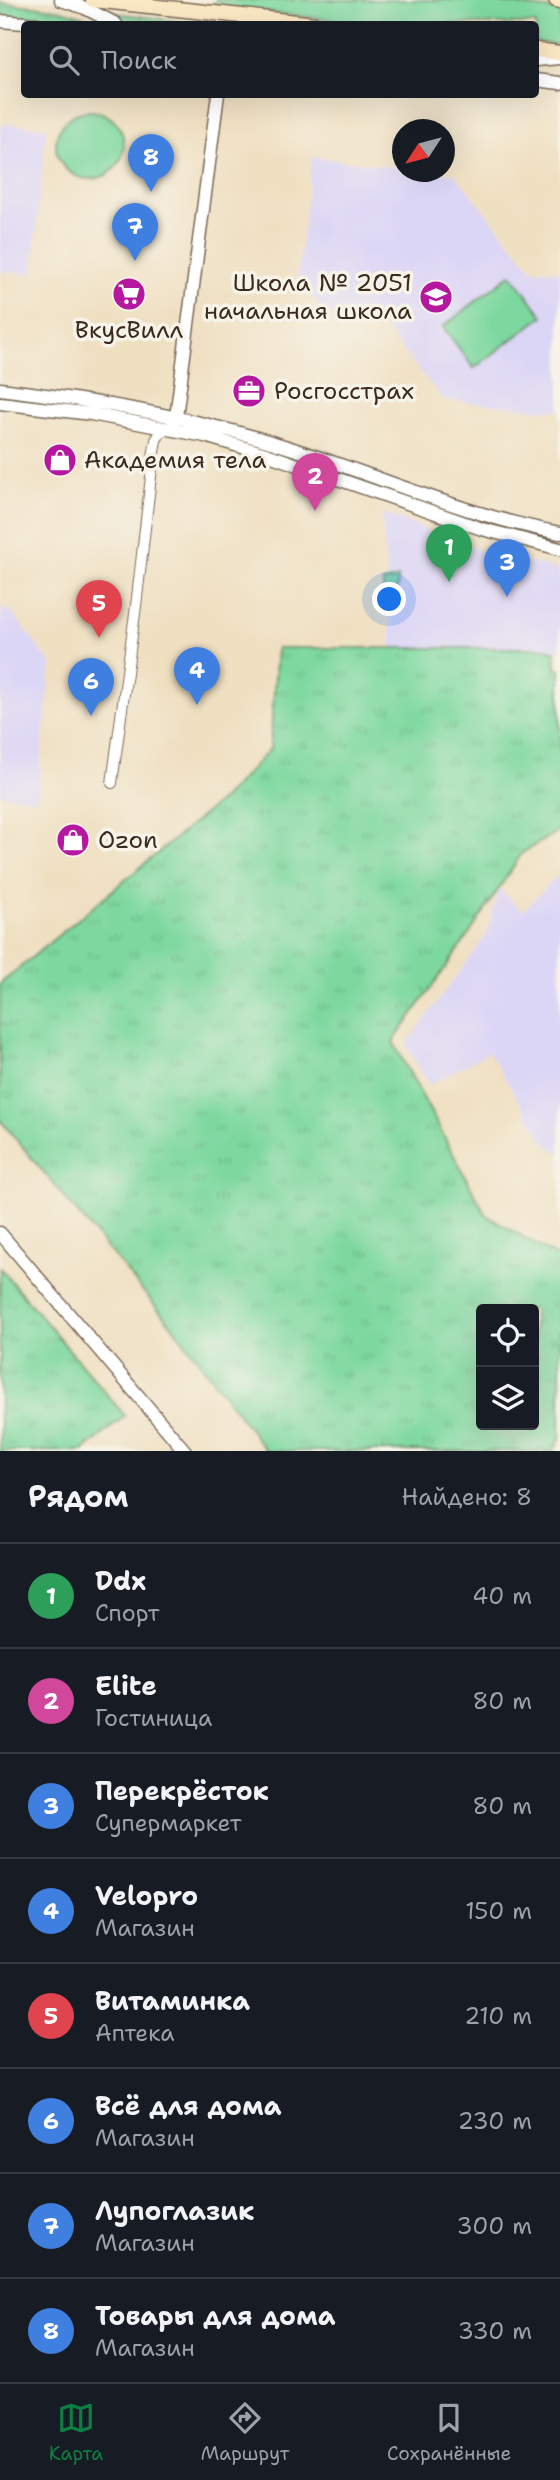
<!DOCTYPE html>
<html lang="ru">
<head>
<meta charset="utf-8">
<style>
	:root { --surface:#171b24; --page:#242831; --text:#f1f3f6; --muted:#9ea1a6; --line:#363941; --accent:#0b8043 }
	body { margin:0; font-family:"Shantell Sans",sans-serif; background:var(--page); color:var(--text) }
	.controls { position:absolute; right:21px; bottom:21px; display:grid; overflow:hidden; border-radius:7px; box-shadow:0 7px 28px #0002 }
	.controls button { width:63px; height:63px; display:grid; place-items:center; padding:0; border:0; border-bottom:2px solid var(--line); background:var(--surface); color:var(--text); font:35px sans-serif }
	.compass { position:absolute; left:392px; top:119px; width:63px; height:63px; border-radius:50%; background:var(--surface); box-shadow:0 7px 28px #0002; rotate:234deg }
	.you { position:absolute; left:390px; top:600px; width:24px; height:24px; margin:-18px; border:5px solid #fff; border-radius:50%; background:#1a73e8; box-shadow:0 0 0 10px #1a73e833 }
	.badge { display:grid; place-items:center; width:46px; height:46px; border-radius:50%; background:var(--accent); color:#fff; font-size:23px; font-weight:700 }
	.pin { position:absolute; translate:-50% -58px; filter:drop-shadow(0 2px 4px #0008) }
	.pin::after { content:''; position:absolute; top:37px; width:24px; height:21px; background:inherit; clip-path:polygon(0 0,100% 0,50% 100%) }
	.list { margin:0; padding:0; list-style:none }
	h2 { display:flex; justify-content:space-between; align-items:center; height:91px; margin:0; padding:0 28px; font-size:30px }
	h2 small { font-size:23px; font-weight:400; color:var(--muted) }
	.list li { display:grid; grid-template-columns:46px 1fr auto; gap:21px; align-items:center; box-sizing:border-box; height:105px; padding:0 28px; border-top:2px solid var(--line) }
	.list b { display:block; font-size:26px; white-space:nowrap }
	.list p { margin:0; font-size:23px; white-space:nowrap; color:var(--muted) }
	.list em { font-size:23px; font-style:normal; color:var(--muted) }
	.icon { flex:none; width:38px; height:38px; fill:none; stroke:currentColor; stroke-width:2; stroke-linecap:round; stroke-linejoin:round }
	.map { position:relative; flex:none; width:560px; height:1451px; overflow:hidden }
	.search { position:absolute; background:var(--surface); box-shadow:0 7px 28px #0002; left:21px; right:21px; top:21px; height:77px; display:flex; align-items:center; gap:18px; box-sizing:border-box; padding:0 24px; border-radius:7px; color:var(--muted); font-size:26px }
	.sheet { height:931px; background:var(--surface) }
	nav { display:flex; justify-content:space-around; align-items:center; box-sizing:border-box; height:98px; border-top:2px solid var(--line); background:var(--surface); font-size:19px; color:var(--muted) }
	nav a { display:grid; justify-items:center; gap:4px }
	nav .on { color:var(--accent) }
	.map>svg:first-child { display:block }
	.built { fill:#dcd6f6 }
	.grass { fill:url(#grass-tufts); stroke:#5c815e; stroke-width:2; fill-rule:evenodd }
	.park { fill:#7dd89f; stroke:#5c815e; stroke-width:2 }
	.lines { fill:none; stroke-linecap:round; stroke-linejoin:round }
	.minor-casing { stroke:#7a6a57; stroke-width:12 }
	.tertiary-casing { stroke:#7a6a57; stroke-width:15 }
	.secondary-casing { stroke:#7a6a57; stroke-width:17 }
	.minor { stroke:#fff; stroke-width:10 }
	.tertiary { stroke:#fff; stroke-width:12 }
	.secondary { stroke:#fae7c3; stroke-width:14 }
	.labels { text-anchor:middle; stroke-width:7; stroke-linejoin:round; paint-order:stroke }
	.poi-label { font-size:24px; fill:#3b2a1e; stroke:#f7f3e8; text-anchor:start }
</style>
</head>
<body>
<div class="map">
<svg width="560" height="1451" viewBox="0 0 560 1451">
	<defs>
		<pattern id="grass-tufts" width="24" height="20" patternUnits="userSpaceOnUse" patternTransform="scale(1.75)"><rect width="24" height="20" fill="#7dd89f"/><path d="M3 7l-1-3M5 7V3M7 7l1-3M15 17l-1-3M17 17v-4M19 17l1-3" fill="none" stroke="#6dba88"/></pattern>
	</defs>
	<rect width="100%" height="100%" fill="#f7f3e8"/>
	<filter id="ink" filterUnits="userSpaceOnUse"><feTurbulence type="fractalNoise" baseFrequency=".0143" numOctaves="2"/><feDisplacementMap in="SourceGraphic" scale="14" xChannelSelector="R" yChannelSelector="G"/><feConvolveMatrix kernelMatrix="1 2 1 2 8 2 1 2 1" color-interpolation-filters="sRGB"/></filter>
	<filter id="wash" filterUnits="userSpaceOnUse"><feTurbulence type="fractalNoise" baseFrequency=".00686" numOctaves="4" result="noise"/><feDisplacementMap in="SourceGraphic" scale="28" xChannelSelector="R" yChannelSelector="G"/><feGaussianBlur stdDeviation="1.57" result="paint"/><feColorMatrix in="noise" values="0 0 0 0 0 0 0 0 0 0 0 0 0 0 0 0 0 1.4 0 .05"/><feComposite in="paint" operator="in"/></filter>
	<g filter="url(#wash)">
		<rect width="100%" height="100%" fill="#f0e0c2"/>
		<path class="built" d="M 5,123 L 46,128 L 32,275 L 0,271 L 0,130 Z
			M 312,157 L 402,168 L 402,172 L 454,173 L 532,269 L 560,272 L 560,411 L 444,400 L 377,319 L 327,314 L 297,280 Z
			M 382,513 L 485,552 L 560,570 L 560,650 L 555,652 L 545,648 L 392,648 Z
			M 0,609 L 11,611 L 51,664 L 37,799 L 0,794 Z
			M 560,873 L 560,1153 L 545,1143 L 489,1052 L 429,1085 L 406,1045 L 486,936 L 499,889 L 523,911 Z"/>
		<path class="grass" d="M 0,3 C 35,6 68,7 100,24 L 74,24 L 0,16 Z
			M 100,11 L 198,24 L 124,24 Z
			M 277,648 L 545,648 L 555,652 L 556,669 L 560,669 L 560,830 L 522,853 L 470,933 L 393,1042 L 486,1215 L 560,1259 L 560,1439 L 553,1451 L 266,1451 L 178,1333 L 0,1120 L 0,984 L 225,797 L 270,749 ZM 534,1309 L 534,1425 L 481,1425 L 481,1309 Z
			M 0,1268 L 125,1416 L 83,1451 L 0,1451 Z"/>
		<path class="park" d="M 215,0 L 480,0 L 560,11 L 560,45 L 536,42 L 536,24 L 374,24 L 214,7 Z
			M56 145a34 34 0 1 1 68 0a34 34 0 1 1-68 0Z
			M 511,274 L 543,316 L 474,368 L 443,327 Z
			M 398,578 L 396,604 L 384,608 L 383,582 Z"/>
	</g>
	<g filter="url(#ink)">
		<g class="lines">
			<defs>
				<path id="minor" d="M 112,783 L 136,606 L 154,451 L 156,440 L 164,427"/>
				<path id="tertiary" d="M 61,0 L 85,8 L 116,24
					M 0,21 L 37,24
					M 536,60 L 560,58
					M 536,80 L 560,83
					M 0,389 C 92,400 182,415 271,442 C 368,471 461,515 560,533
					M 0,403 L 91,414 L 205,436 L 266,454 L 482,529 L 560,549
					M 173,423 L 176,417 L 218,94
					M 0,1233 L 185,1451"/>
				<path id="secondary" d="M 93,0 L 316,24
					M 556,0 L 560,1
					M 536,50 L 560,53"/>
			</defs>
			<use href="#minor" class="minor-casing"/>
			<use href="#tertiary" class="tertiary-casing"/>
			<use href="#secondary" class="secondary-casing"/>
			<use href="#minor" class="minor"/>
			<use href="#tertiary" class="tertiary"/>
			<use href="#secondary" class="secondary"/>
		</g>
	</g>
	<defs>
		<symbol id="supermarket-disc" viewBox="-11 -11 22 22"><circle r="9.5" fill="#b5179e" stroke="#f7f3e8"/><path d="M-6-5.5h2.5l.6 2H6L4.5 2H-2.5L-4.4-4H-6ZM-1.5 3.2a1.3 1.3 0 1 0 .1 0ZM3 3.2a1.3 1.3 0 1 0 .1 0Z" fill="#fff"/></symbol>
		<symbol id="school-disc" viewBox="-11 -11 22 22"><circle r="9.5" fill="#b5179e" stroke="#f7f3e8"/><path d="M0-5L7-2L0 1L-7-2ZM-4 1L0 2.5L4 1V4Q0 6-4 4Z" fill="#fff"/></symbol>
		<symbol id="office-disc" viewBox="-11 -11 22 22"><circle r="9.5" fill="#b5179e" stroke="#f7f3e8"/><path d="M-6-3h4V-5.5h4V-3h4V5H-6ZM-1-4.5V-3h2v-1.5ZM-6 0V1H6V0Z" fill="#fff"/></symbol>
		<symbol id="shop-disc" viewBox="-11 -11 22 22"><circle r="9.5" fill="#b5179e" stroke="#f7f3e8"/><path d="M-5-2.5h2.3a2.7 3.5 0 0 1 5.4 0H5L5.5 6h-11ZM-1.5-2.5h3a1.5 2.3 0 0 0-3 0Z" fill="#fff"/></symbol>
	</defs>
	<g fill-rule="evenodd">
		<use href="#supermarket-disc" x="110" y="275" width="38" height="38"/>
		<use href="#school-disc" x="417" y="278" width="38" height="38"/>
		<use href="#office-disc" x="230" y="372" width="38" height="38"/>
		<use href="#shop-disc" x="41" y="441" width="38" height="38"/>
		<use href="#shop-disc" x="54" y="821" width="38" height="38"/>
	</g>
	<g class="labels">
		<g class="poi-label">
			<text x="412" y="291" text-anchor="end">Школа № 2051<tspan x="412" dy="28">начальная школа</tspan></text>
			<text x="129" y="338" text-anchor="middle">ВкусВилл</text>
			<text x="274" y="399">Росгосстрах</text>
			<text x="84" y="468">Академия тела</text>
			<text x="98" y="848">Ozon</text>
		</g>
	</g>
</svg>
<div class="controls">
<button><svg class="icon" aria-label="locate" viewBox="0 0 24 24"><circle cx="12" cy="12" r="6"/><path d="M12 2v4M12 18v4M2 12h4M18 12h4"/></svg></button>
<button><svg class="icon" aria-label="layers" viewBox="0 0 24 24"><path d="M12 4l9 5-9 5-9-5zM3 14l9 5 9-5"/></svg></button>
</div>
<svg class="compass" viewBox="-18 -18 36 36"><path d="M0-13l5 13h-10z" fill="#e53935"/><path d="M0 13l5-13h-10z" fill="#9ea1a6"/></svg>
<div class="you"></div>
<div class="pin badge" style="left:449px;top:582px;background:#2e9e5b">1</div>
<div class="pin badge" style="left:315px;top:511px;background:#d1479c">2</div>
<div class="pin badge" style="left:507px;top:597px;background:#3f7fe0">3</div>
<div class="pin badge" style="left:197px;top:705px;background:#3f7fe0">4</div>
<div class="pin badge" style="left:99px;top:638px;background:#e0444e">5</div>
<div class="pin badge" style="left:91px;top:716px;background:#3f7fe0">6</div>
<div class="pin badge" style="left:135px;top:261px;background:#3f7fe0">7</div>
<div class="pin badge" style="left:151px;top:192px;background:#3f7fe0">8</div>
<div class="search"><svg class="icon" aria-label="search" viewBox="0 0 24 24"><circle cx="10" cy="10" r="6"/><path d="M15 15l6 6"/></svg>Поиск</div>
</div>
<section class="sheet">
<h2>Рядом<small>Найдено: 8</small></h2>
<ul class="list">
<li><span class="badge" style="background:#2e9e5b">1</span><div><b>Ddx</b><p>Спорт</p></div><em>40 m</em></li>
<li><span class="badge" style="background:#d1479c">2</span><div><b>Elite</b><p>Гостиница</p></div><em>80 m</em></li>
<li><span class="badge" style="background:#3f7fe0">3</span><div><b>Перекрёсток</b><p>Супермаркет</p></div><em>80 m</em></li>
<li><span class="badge" style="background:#3f7fe0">4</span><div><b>Velopro</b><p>Магазин</p></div><em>150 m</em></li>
<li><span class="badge" style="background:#e0444e">5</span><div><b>Витаминка</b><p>Аптека</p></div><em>210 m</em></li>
<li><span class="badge" style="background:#3f7fe0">6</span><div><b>Всё для дома</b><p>Магазин</p></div><em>230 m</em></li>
<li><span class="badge" style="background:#3f7fe0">7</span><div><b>Лупоглазик</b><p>Магазин</p></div><em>300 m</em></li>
<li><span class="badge" style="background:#3f7fe0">8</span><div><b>Товары для дома</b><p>Магазин</p></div><em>330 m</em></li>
</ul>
</section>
<nav>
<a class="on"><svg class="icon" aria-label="map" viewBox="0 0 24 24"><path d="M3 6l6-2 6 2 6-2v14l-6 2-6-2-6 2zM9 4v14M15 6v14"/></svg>Карта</a>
<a><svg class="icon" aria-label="directions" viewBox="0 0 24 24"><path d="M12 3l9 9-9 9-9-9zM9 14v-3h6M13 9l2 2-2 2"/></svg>Маршрут</a>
<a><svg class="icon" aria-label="saved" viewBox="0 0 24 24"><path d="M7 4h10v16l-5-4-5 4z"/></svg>Сохранённые</a>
</nav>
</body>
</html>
